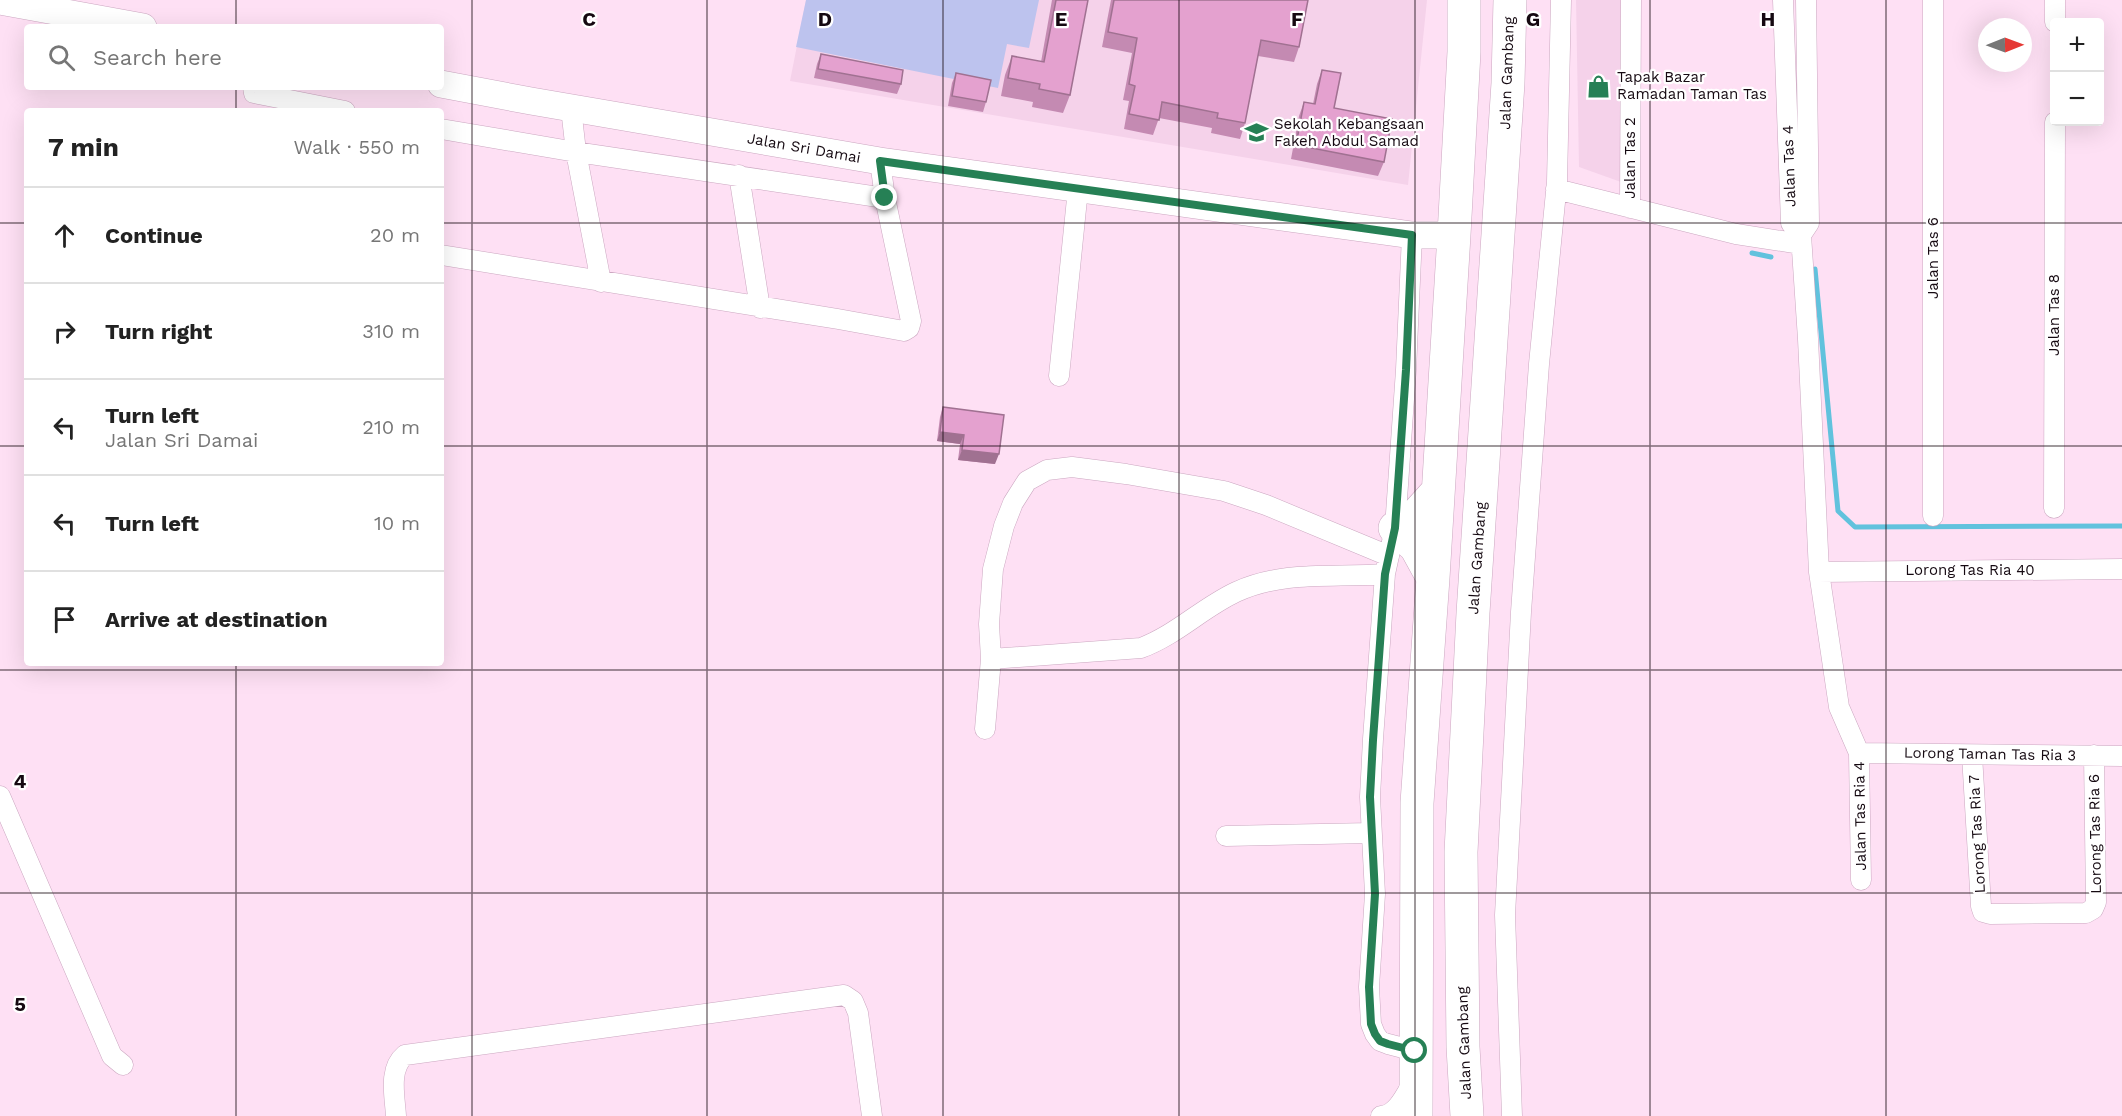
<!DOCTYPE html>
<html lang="en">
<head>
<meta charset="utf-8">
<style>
	:root { --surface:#fff; --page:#f6f6f6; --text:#222; --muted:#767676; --line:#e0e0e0 }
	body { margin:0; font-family:"Work Sans",sans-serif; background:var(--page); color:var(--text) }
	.controls { position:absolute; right:18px; top:18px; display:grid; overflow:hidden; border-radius:6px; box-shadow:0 6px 24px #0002 }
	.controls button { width:54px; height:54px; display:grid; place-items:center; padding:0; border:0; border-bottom:2px solid var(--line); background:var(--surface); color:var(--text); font:30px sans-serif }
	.compass { position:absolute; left:1978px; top:18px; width:54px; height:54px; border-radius:50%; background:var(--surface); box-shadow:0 6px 24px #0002; rotate:89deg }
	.stop { position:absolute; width:18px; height:18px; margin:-14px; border:4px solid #268055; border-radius:50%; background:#fff }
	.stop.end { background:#268055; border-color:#fff; box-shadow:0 2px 6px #0008 }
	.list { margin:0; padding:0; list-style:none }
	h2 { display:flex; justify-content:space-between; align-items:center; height:78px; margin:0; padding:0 24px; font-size:26px }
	h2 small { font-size:20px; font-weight:400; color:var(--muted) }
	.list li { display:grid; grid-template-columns:39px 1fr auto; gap:18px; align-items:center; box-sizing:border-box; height:96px; padding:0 24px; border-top:2px solid var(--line) }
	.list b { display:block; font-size:22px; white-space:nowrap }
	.list p { margin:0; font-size:20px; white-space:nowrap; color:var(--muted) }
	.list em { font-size:20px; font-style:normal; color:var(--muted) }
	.icon { flex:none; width:33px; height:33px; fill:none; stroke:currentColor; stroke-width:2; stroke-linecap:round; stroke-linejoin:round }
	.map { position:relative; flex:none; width:2122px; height:1116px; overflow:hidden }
	.search { position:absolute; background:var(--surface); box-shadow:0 6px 24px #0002; left:24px; top:24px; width:420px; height:66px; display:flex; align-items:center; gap:15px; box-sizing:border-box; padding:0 21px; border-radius:6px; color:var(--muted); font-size:22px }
	.panel { position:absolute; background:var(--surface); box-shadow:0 6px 24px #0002; left:24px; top:108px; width:420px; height:558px; border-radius:6px }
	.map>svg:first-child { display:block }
	.built { fill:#f5d2ea }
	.green { fill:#bdc3ee }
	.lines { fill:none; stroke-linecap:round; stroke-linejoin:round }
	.stream { stroke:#61c2dd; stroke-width:5 }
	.street-casing { stroke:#cba7c0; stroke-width:21 }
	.secondary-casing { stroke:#cba7c0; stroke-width:28 }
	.highway-casing { stroke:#cba7c0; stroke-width:34 }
	.street { stroke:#fff; stroke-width:20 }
	.secondary { stroke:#fff; stroke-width:27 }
	.highway { stroke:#fff; stroke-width:33 }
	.wall { fill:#c48ab2 }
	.shaded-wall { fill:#a07191 }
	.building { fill:#e4a1cf; stroke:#a07191; stroke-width:1.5 }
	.route { stroke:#268055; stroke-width:8 }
	.grid { fill:none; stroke:#150911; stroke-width:1.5; stroke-opacity:0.55 }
	.labels { text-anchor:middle; stroke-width:4.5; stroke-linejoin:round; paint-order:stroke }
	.street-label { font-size:15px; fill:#150911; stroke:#fff }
	.poi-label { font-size:15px; fill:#150911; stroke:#fff; text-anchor:start }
	.grid-label { font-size:20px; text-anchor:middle; font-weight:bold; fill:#150911; stroke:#fff; stroke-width:4.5; stroke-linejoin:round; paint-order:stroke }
</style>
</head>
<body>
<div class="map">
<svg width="2122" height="1116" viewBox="0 0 2122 1116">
	<rect width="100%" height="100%" fill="#fee0f4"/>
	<path class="built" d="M 806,0 L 1427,0 L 1408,185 L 790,81 Z
		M 1576,0 L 1622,0 L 1621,182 L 1579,167 Z"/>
	<path class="green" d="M 806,0 L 1039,0 L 1029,48 L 1007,44 L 998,88 L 796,47 Z"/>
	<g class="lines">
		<path class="stream" d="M 1752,253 L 1771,257
			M 1815,269 L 1838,511 L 1855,527 L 2122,526"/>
		<defs>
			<path id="street" d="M 1783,0 L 1791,223 L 1801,235
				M 2055,22 L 2055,0
				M 253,87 L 254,93 L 345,111
				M 571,108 L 576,152 L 601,282
				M 441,129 L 576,152 L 885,198
				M 739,175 L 760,308
				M 1556,189 L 1736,234 L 1801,244
				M 1630,208 L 1631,0
				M 1412,235 L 1406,370 L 1395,528 L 1385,574 L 1373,739 L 1370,797 L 1375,894 L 1369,987 L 1371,1024 L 1375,1034 L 1380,1041 L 1388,1044 L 1415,1051
				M 1801,235 L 1808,339 L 1819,572 L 1839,707 L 1859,753 L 1861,880
				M 1801,235 L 1809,223 L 1806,0
				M 441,255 L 838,319 L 904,331 L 909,328 L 911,321 L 885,198 L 880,161
				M 1059,376 L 1078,189
				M 2054,508 L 2055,122
				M 1933,516 L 1933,0
				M 1819,572 L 2122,569
				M 991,659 L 1141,648 C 1176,635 1202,608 1236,592 C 1284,570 1333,578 1385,574
				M 985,729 L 991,659 L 989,624 L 993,569 L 1004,526 L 1013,503 L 1027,481 L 1047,470 L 1072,467 L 1126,474 L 1224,491 L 1266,505 L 1389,556
				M 1859,753 L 2122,756
				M 1972,755 L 1981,906 L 1983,912 L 1990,914 L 2086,913 L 2093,909 L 2096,902 L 2094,755
				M 0,796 L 112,1056 L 123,1065
				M 1226,836 L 1371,833
				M 396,1116 C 395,1097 388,1069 405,1055 L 844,995 L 853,1001 L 858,1013 L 872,1116
				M 1381,1116 C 1397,1115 1406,1094 1413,1082
				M 1512,1116 L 1505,915 L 1521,612 L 1539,364 L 1557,182 L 1561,0"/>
			<path id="secondary" d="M 0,1 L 143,27
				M 441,84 L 531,101 L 880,161 L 1412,235 L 1454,235"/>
			<path id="highway" d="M 1433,578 L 1416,547 L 1395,528 L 1418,513 L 1437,492
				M 1416,1116 L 1417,803 L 1433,578 L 1454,235 L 1464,52 L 1464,0
				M 1467,1116 L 1463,1047 L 1461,852 L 1473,613 L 1508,83 L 1510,0"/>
		</defs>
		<use href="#street" class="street-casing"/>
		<use href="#secondary" class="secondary-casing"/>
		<use href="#highway" class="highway-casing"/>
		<use href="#street" class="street"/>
		<use href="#secondary" class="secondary"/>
		<use href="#highway" class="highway"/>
	</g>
	<path class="wall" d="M 1052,0 L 1088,0 L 1070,95 L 1063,113 L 1032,107 L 1033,102 L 1001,96 L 1005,75 L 1012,56 L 1041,62 Z
		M 1111,0 L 1308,0 L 1299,47 L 1294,62 L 1258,56 L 1245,123 L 1240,139 L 1211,133 L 1212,128 L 1159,118 L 1153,135 L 1124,129 L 1129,101 L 1123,100 L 1132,53 L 1102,47 Z
		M 821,54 L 901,84 L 897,94 L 814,78 L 817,64 Z
		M 1322,70 L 1334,108 L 1384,162 L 1378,176 L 1291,159 L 1299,116 L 1304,102 L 1313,104 L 1317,84 Z
		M 956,73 L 986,102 L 983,112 L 948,106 L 952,83 Z
		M 943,407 L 995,464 L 958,460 L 960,444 L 937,441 L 940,417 Z"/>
	<path class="shaded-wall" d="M 940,432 L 964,435 L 960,444 L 937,441 Z
		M 962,450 L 999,454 L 995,464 L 958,460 Z"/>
	<path class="building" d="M 1056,0 L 1088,0 L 1070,95 L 1039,89 L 1040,84 L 1008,78 L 1012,56 L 1044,62 Z
		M 1114,0 L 1308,0 L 1299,47 L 1261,40 L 1245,123 L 1217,118 L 1218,113 L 1162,102 L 1159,120 L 1129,114 L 1135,86 L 1129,84 L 1137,38 L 1108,32 Z
		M 821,54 L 903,70 L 901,84 L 818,69 Z
		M 1322,70 L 1341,73 L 1334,108 L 1392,119 L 1384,162 L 1296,145 L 1304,102 L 1315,104 Z
		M 956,73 L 991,80 L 986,102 L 952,96 Z
		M 943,407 L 1004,415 L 999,454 L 962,450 L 964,435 L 940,432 Z"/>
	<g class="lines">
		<path class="route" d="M 885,198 L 880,161 L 1412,235 L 1406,370 L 1395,528 L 1385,574 L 1373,740 L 1370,797 L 1375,894 L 1369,987 L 1371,1024 L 1375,1034 L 1380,1041 L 1388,1044 L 1415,1051"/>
	</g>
	<path class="grid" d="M 236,0 L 236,27M 472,0 L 472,1116M 707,0 L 707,1116M 943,0 L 943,1116M 1179,0 L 1179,1116M 1415,0 L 1415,1116M 1650,0 L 1650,1116M 1886,0 L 1886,1116M 236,87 L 236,111M 0,223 L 27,223M 441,223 L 2122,223M 0,446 L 27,446M 441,446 L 2122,446M 236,663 L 236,1116M 0,670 L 2122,670M 0,893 L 2122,893"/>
	<defs>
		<symbol id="shop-bare" viewBox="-9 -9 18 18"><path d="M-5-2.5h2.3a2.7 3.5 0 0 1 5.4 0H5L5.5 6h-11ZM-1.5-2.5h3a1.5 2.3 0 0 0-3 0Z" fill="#268055" stroke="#fff" stroke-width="2.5" paint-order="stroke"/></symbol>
		<symbol id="school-bare" viewBox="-9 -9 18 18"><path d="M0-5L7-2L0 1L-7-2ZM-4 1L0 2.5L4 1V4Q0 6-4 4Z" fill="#268055" stroke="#fff" stroke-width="2.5" paint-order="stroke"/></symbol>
	</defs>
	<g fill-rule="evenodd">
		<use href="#shop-bare" x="1582" y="70" width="33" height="33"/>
		<use href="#school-bare" x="1240" y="116" width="33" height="33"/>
	</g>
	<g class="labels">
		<g class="street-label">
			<text transform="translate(1507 73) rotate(-88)" y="5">Jalan Gambang</text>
			<text transform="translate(804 148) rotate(10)" y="5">Jalan Sri Damai</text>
			<text transform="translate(1630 158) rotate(-90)" y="5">Jalan Tas 2</text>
			<text transform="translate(1789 166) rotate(-92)" y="5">Jalan Tas 4</text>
			<text transform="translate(1933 258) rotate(-90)" y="5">Jalan Tas 6</text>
			<text transform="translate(2054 315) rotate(-90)" y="5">Jalan Tas 8</text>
			<text transform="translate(1477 558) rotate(-86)" y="5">Jalan Gambang</text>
			<text x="1970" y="575">Lorong Tas Ria 40</text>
			<text transform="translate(1990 754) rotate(1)" y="5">Lorong Taman Tas Ria 3</text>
			<text transform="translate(1860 816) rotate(-91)" y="5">Jalan Tas Ria 4</text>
			<text transform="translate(1977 834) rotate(-93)" y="5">Lorong Tas Ria 7</text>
			<text transform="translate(2095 834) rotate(-91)" y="5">Lorong Tas Ria 6</text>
			<text transform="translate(1464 1043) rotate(-92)" y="5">Jalan Gambang</text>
		</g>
		<g class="poi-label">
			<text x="1617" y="82">Tapak Bazar<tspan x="1617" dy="17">Ramadan Taman Tas</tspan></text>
			<text x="1274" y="129">Sekolah Kebangsaan<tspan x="1274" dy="17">Fakeh Abdul Samad</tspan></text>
		</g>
	</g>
	<g class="grid-label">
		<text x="589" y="26">C</text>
		<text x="825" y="26">D</text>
		<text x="1061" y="26">E</text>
		<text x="1297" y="26">F</text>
		<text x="1533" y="26">G</text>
		<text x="1768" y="26">H</text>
		<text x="20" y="788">4</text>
		<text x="20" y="1011">5</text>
	</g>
</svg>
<div class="controls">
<button>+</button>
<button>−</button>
</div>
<svg class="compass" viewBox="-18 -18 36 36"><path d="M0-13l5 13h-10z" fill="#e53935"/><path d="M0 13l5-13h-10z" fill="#767676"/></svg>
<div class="stop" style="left:1415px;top:1051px"></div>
<div class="stop end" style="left:885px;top:198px"></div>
<div class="search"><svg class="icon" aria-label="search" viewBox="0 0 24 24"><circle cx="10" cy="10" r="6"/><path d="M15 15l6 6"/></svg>Search here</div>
<section class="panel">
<h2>7 min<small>Walk · 550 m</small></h2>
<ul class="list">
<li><svg class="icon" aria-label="ahead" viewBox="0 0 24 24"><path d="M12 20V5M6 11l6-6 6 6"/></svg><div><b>Continue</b></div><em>20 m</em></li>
<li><svg class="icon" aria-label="right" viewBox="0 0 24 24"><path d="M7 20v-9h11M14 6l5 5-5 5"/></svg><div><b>Turn right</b></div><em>310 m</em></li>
<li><svg class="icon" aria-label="left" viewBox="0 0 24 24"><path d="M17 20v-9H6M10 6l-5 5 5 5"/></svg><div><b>Turn left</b><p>Jalan Sri Damai</p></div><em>210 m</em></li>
<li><svg class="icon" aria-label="left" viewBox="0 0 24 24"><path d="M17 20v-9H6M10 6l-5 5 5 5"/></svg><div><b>Turn left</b></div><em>10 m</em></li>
<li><svg class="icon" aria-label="arrive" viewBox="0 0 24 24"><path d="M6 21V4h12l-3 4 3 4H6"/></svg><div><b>Arrive at destination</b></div></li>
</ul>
</section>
</div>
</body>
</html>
